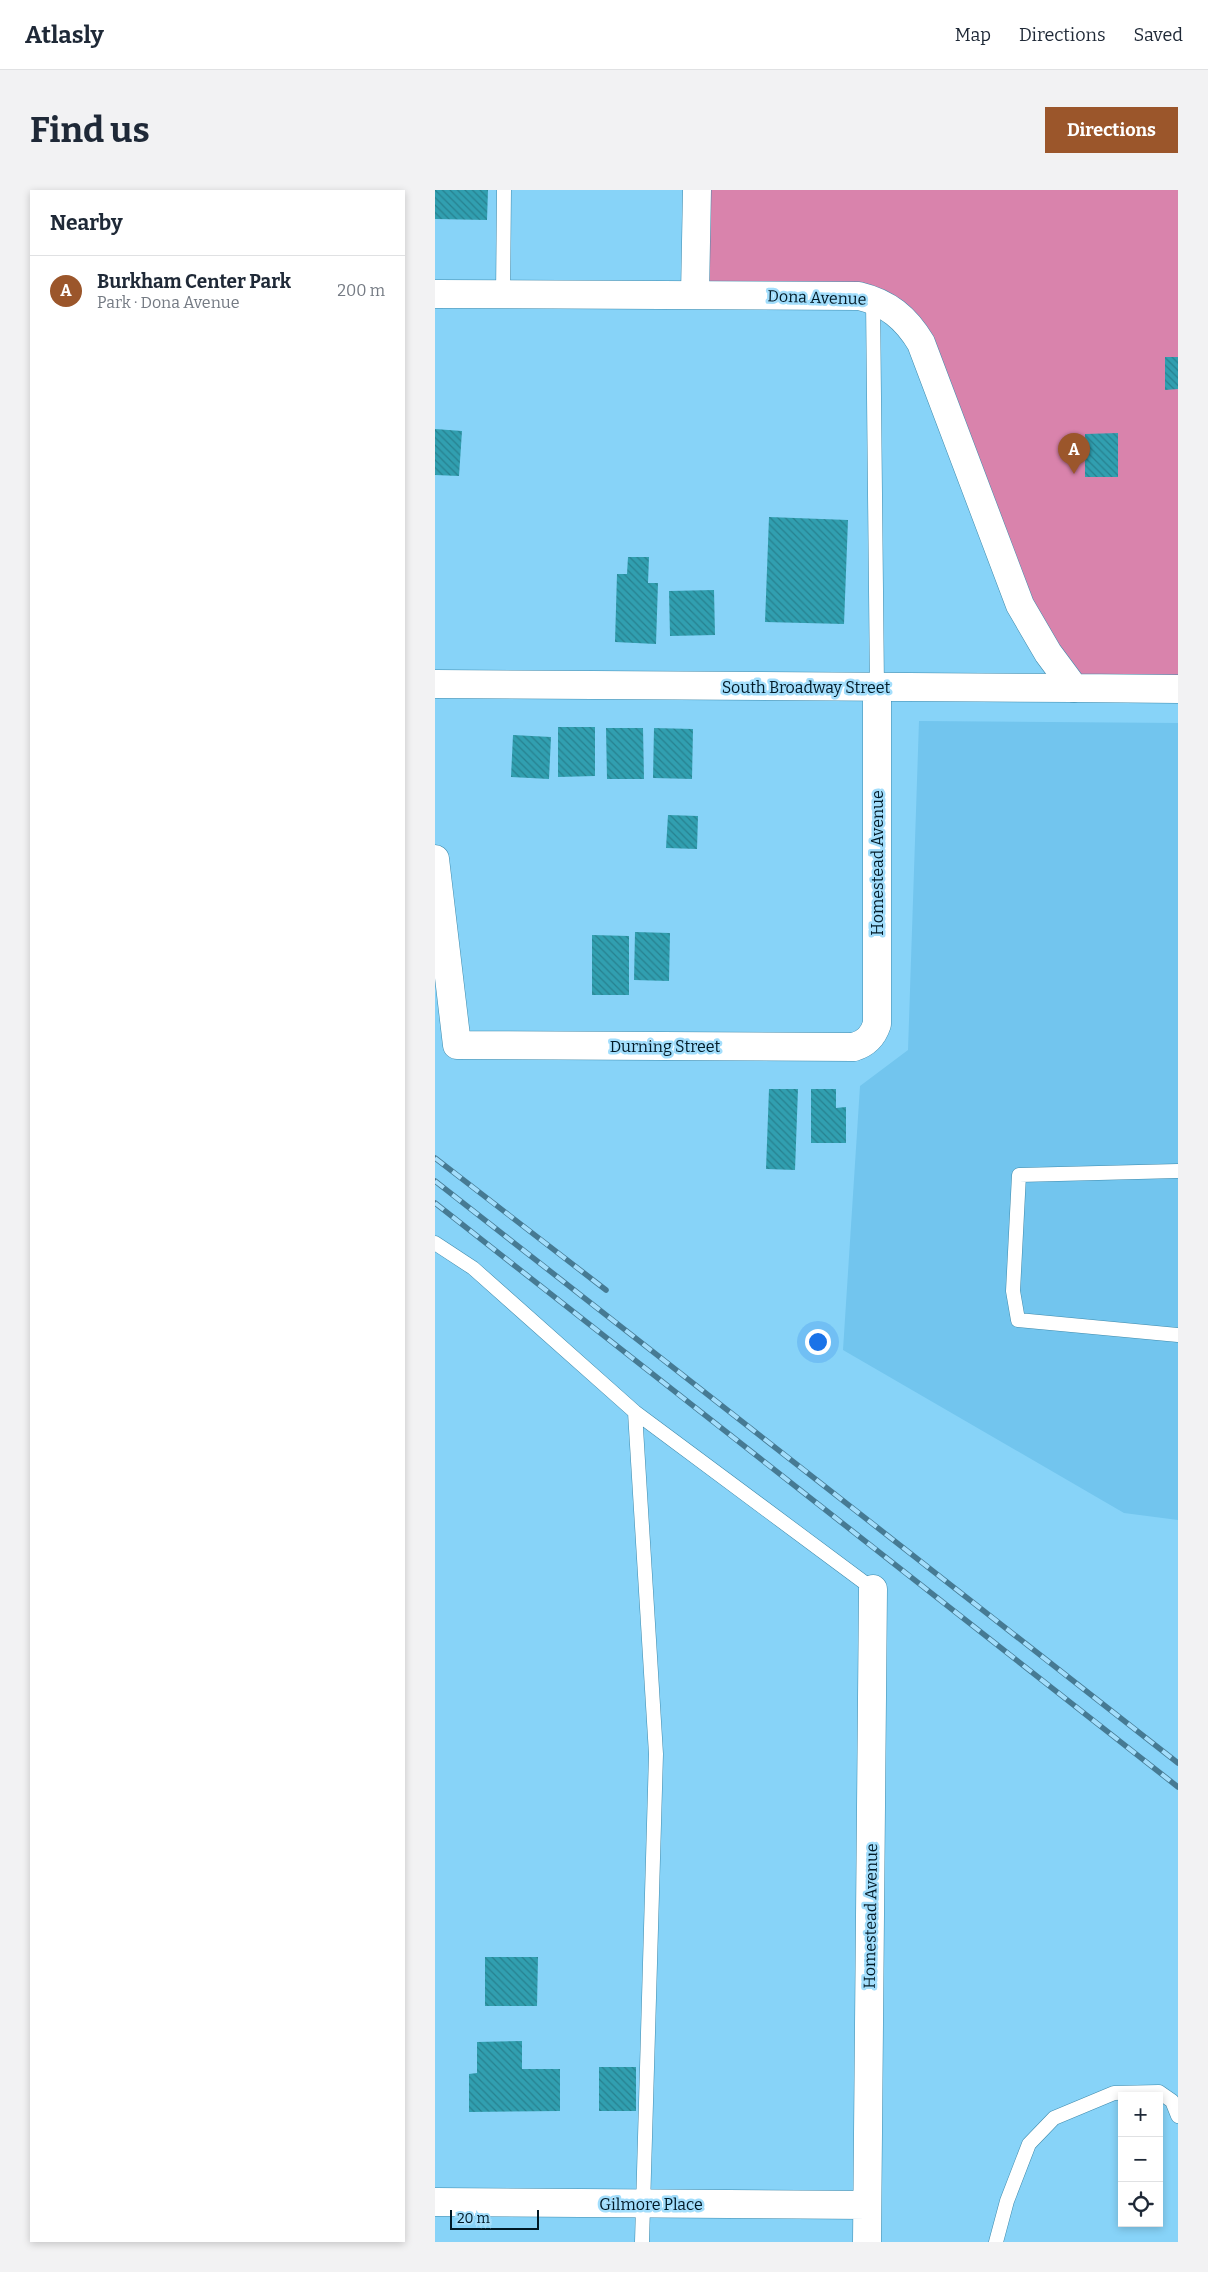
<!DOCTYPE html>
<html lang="en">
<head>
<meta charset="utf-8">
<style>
	:root { --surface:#fff; --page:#f2f2f3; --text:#1f2937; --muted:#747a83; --line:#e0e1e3; --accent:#9b562b }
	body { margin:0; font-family:Bitter,serif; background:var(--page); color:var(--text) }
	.controls { position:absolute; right:15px; bottom:15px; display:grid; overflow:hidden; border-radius:0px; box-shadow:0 2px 8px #0003 }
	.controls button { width:45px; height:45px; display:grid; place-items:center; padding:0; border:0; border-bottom:1px solid var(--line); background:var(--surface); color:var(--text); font:25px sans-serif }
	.scale { position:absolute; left:15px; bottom:12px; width:89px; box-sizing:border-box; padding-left:5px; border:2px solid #001926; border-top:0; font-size:14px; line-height:18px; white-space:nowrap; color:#001926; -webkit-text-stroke:4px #a3defc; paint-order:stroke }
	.you { position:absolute; left:382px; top:1151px; width:18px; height:18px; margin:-12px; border:4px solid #fff; border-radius:50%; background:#1a73e8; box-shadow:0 0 0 8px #1a73e833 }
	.badge { display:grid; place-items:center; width:32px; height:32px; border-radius:50%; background:var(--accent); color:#fff; font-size:16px; font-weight:700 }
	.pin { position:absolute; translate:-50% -41px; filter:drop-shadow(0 1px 2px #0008) }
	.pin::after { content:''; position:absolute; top:26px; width:18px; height:15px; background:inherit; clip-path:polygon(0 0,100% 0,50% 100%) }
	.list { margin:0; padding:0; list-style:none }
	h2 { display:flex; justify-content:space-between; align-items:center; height:65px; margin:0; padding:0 20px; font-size:21px }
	h2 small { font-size:16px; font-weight:400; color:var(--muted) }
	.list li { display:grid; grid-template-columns:32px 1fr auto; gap:15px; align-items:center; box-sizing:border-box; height:70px; padding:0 20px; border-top:1px solid var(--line) }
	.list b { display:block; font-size:19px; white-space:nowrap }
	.list p { margin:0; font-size:16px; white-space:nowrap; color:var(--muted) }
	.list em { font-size:16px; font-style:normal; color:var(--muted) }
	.icon { flex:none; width:28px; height:28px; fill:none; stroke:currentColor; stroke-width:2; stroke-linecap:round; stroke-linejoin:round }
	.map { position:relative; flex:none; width:743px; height:2052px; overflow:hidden; border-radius:0px }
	header { display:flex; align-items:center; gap:30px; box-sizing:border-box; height:70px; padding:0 25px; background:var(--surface); border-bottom:1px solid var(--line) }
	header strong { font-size:24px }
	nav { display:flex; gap:28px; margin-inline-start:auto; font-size:18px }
	.intro { display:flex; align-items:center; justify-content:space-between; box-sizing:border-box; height:120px; padding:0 30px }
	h1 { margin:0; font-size:35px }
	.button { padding:12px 22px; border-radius:0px; background:var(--accent); color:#fff; font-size:18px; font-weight:700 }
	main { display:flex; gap:30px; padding:0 30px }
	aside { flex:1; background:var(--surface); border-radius:0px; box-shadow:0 2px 8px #0003 }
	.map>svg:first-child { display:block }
	.built { fill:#72c5ee }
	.park { fill:#d983ac }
	.building { fill:url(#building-back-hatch) }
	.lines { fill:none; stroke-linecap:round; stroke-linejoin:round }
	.lane-casing { stroke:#3e8aac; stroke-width:15 }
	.street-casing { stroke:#3e8aac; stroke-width:29 }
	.secondary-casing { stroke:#3e8aac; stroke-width:29 }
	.lane { stroke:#fff; stroke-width:14 }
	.street { stroke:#fff; stroke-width:28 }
	.secondary { stroke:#fff; stroke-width:28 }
	.rail-casing { stroke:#467a93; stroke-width:5.5 }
	.rail { stroke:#a3defc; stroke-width:4; stroke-dasharray:11; stroke-linecap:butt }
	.labels { text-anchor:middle; stroke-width:5; stroke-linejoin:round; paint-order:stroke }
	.street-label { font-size:16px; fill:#001926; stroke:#a3defc }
</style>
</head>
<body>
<header>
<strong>Atlasly</strong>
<nav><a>Map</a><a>Directions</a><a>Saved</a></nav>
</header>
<div class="intro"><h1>Find us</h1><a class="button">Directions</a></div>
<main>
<aside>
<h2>Nearby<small></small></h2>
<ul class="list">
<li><span class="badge">A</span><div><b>Burkham Center Park</b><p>Park · Dona Avenue</p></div><em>200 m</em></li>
</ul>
</aside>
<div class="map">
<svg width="743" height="2052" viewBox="0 0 743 2052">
	<defs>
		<pattern id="building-back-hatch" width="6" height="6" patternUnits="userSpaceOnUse" patternTransform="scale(1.25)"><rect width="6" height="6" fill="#319fb0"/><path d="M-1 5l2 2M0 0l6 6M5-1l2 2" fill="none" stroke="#27818f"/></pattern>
	</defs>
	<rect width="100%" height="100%" fill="#87d3f8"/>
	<path class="built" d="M 484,531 L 743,533 L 743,1330 L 689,1323 L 408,1160 L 425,896 L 473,860 Z"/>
	<path class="park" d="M 262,0 L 743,0 L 743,499 L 639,498 L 613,463 L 486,153 L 452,116 L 260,104 Z"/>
	<path class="building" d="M 0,0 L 53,0 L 52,30 L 0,29 Z
		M 730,167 L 743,167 L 743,199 L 730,200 Z
		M 0,239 L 27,241 L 24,286 L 0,285 Z
		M 683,243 L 683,287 L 650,287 L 650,244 Z
		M 334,327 L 413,330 L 409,434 L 330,432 Z
		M 193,367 L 214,367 L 213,393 L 223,393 L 221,454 L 180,452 L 182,384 L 192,384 Z
		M 279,400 L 280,445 L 235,446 L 234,401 Z
		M 123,537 L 160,537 L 160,586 L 123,587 Z
		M 171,538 L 208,538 L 209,589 L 172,589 Z
		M 219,538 L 258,539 L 257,589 L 218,588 Z
		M 78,545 L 116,547 L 114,589 L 76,587 Z
		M 233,625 L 263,626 L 262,659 L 231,658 Z
		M 200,742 L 235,743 L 234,791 L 199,790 Z
		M 157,745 L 194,746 L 194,805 L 157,805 Z
		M 334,899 L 363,899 L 360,980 L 331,979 Z
		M 376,899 L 401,899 L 401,918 L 411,917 L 411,953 L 376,953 Z
		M 50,1767 L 103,1767 L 102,1816 L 50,1816 Z
		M 87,1851 L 87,1879 L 125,1879 L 125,1921 L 34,1922 L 34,1884 L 42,1883 L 42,1852 Z
		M 164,1877 L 201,1877 L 201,1921 L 164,1921 Z"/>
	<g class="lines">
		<defs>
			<path id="lane" d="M 68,105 L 69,0
				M 438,110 L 442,497
				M 743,981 L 584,985 L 578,1101 L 583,1130 L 743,1145
				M 0,1053 L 38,1078 L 200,1222 L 438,1399
				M 200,1222 L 221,1564 L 207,2052
				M 561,2052 L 572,2011 L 594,1954 L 619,1928 L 679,1903 L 724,1902 L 737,1911 L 743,1926"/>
			<path id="street" d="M 260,104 L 262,0
				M 0,494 L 639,498
				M 0,669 L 22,855 L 419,857 C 432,853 438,846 442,834 L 442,497
				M 0,2012 L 432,2015
				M 432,2052 L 438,1399"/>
			<path id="secondary" d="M 0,104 L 424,106 C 453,113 471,128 486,153 L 585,415 L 613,463 L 639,498 L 743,499"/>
		</defs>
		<use href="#lane" class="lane-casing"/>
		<use href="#street" class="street-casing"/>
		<use href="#secondary" class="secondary-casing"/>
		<use href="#lane" class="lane"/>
		<use href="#street" class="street"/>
		<use href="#secondary" class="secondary"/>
		<defs>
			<path id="rail" d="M 0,968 L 171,1100
				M 0,991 L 743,1573
				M 0,1013 L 743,1597"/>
		</defs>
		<use href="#rail" class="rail-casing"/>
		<use href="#rail" class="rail"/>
	</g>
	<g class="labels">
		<g class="street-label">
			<text transform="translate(382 107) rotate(2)" y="6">Dona Avenue</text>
			<text x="371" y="503">South Broadway Street</text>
			<text transform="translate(442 673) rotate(-90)" y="6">Homestead Avenue</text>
			<text x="230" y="862">Durning Street</text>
			<text transform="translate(435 1726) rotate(-89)" y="6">Homestead Avenue</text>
			<text x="216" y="2020">Gilmore Place</text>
		</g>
	</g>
</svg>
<div class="controls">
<button>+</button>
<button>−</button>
<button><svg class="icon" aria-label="locate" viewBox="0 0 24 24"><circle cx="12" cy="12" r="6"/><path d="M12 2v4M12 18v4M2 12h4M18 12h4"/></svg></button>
</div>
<div class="scale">20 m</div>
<div class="you"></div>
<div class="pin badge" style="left:639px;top:284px">A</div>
</div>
</main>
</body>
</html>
